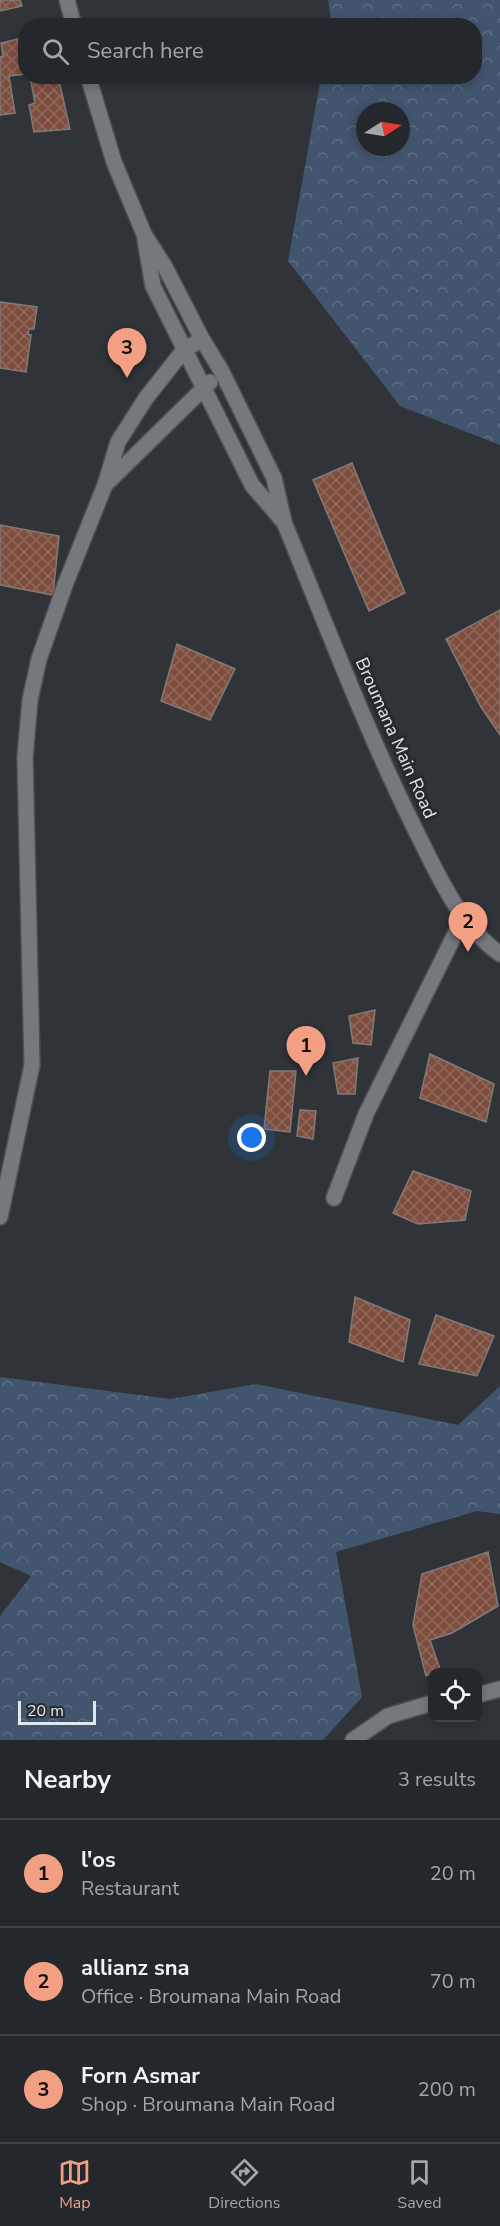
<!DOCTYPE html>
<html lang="en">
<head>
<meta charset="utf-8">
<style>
	:root { --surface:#24272b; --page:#303337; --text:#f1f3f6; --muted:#a3a5a9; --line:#414447; --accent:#f39f83 }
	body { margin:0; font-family:"Nunito Sans",sans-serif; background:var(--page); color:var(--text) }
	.controls { position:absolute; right:18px; bottom:18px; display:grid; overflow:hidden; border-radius:12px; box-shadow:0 3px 9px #0003 }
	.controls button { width:54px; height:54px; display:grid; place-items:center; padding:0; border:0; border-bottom:2px solid var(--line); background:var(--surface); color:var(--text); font:30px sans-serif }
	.compass { position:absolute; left:356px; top:102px; width:54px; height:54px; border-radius:50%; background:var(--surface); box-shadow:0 3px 9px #0003; rotate:78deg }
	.scale { position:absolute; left:18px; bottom:15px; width:78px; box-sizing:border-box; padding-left:6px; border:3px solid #e4e7ea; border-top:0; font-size:16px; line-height:21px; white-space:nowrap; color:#e4e7ea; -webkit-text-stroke:4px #272a2f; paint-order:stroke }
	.you { position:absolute; left:252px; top:1138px; width:21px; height:21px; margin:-15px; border:4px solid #fff; border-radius:50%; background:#1a73e8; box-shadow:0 0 0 9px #1a73e833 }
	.badge { display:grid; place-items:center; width:39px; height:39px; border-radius:50%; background:var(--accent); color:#111; font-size:20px; font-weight:700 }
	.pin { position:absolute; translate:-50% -50px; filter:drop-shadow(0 2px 3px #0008) }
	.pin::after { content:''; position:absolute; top:32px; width:21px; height:18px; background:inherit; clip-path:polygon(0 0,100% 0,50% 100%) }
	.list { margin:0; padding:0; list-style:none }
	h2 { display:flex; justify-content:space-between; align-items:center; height:78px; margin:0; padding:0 24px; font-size:26px }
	h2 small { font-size:20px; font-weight:400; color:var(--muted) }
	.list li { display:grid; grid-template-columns:39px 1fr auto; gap:18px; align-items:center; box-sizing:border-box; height:108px; padding:0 24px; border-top:2px solid var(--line) }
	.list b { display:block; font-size:22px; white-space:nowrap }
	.list p { margin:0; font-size:20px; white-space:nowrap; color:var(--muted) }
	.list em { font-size:20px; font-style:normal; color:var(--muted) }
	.icon { flex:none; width:33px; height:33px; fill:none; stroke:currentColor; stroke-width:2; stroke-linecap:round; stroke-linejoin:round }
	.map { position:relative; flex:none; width:500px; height:1740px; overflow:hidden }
	.search { position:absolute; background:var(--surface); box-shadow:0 3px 9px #0003; left:18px; right:18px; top:18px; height:66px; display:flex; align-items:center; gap:15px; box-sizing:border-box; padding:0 21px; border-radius:24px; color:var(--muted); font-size:22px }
	.sheet { height:402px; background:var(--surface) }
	nav { display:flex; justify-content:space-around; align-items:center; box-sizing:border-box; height:84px; border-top:2px solid var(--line); background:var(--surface); font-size:16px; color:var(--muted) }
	nav a { display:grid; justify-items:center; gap:3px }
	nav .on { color:var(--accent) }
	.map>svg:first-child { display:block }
	.forest { fill:url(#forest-crowns); fill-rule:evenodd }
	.building { fill:url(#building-cross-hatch); stroke:#817a77; stroke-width:1.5 }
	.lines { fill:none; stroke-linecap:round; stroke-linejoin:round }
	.street-casing { stroke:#4d5155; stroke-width:18 }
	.secondary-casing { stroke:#4d5155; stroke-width:18 }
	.street { stroke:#75797e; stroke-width:15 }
	.secondary { stroke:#75797e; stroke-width:15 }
	.labels { text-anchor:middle; stroke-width:6; stroke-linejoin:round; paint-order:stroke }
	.street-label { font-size:18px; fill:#e4e7ea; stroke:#272a2f }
</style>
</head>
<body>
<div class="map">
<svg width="500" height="1740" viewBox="0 0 500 1740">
	<defs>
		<pattern id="forest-crowns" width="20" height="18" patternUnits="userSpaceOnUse" patternTransform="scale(1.5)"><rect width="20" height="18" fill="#42556e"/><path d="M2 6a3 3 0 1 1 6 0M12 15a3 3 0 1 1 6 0" fill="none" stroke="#5d6d83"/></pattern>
		<pattern id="building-cross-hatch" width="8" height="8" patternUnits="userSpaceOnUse" patternTransform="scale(1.5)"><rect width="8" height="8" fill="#7e4f3f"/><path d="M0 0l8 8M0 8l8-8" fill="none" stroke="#90685b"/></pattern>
	</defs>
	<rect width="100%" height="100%" fill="#303439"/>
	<path class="forest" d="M 328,0 L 500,0 L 500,445 L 400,406 L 288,261 L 321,77 L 474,76 L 474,26 L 330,25 L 331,19 ZM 365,111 L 401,111 L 401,147 L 365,147 Z
		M 0,1377 L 170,1399 L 256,1384 L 458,1425 L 500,1386 L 500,1514 L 477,1511 L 336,1552 L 362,1697 L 323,1740 L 0,1740 L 0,1616 L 31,1576 L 0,1562 Z"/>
	<path class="building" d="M 0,0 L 20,0 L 22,6 L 0,11 Z
		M 26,37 L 26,74 L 9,76 L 15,113 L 0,115 L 0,57 L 3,56 L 1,43 Z
		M 30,76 L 58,76 L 70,129 L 34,132 L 29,105 L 35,103 Z
		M 0,302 L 37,307 L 34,329 L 29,329 L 28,334 L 31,335 L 26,372 L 0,368 Z
		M 352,463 L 405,593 L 369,611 L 313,480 Z
		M 0,525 L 59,536 L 53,595 L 0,585 Z
		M 500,610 L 500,735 L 481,707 L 446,639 Z
		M 177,644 L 235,669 L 210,720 L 161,701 Z
		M 375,1010 L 371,1045 L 353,1043 L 349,1016 Z
		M 430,1054 L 494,1084 L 486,1122 L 420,1098 Z
		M 358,1058 L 355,1094 L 338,1094 L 333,1063 Z
		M 270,1071 L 296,1071 L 290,1132 L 264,1129 Z
		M 300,1110 L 316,1111 L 313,1139 L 297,1136 Z
		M 413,1171 L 471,1191 L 465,1220 L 418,1224 L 393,1213 Z
		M 355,1297 L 410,1320 L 403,1362 L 349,1342 Z
		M 436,1315 L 494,1336 L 477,1376 L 419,1364 Z
		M 488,1552 L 498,1606 L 452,1633 L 430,1640 L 440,1669 L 426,1676 L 413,1625 L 422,1574 Z"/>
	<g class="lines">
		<defs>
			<path id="street" d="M 334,1198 L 366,1114 L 463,918
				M 478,1695 L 500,1689
				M 353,1740 L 388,1716 L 432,1703"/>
			<path id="secondary" d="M 67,0 L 74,26
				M 88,76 L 114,162 L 144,234 L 165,267 L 202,339 L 222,372 L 274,478 L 284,522 C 326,624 365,728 414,827 C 436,871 459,925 500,954
				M 145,240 L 153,286 L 252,485 L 282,520
				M 107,483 L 210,382
				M 0,1217 L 32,1065 L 25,757 L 30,700 L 39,659 L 65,585 L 105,485 L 118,442 L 146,398 L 184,350 L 202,339"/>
		</defs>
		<use href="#street" class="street-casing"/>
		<use href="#secondary" class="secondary-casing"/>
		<use href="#street" class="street"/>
		<use href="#secondary" class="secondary"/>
	</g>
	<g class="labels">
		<g class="street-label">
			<text transform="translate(396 738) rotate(66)" y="6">Broumana Main Road</text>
		</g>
	</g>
</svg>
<div class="controls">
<button><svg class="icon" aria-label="locate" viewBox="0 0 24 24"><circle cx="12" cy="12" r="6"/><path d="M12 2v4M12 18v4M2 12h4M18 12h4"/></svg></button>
</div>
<svg class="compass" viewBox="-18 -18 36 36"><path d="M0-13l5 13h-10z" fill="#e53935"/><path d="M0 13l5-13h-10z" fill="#a3a5a9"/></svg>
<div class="scale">20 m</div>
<div class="you"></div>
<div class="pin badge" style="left:306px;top:1076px">1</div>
<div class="pin badge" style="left:468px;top:952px">2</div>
<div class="pin badge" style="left:127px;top:378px">3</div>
<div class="search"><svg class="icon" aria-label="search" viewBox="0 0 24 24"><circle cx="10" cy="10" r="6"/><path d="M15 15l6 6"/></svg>Search here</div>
</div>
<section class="sheet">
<h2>Nearby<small>3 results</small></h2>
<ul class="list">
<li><span class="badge">1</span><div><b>l'os</b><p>Restaurant</p></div><em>20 m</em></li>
<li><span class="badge">2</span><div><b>allianz sna</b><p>Office · Broumana Main Road</p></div><em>70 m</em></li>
<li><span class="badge">3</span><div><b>Forn Asmar</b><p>Shop · Broumana Main Road</p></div><em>200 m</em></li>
</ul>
</section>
<nav>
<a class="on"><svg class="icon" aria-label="map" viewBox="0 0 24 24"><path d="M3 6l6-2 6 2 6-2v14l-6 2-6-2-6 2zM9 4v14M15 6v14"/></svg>Map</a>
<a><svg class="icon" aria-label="directions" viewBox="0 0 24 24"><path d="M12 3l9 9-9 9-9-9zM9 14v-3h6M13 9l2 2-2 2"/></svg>Directions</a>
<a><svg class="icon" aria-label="saved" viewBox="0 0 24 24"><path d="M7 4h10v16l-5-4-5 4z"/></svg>Saved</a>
</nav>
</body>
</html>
